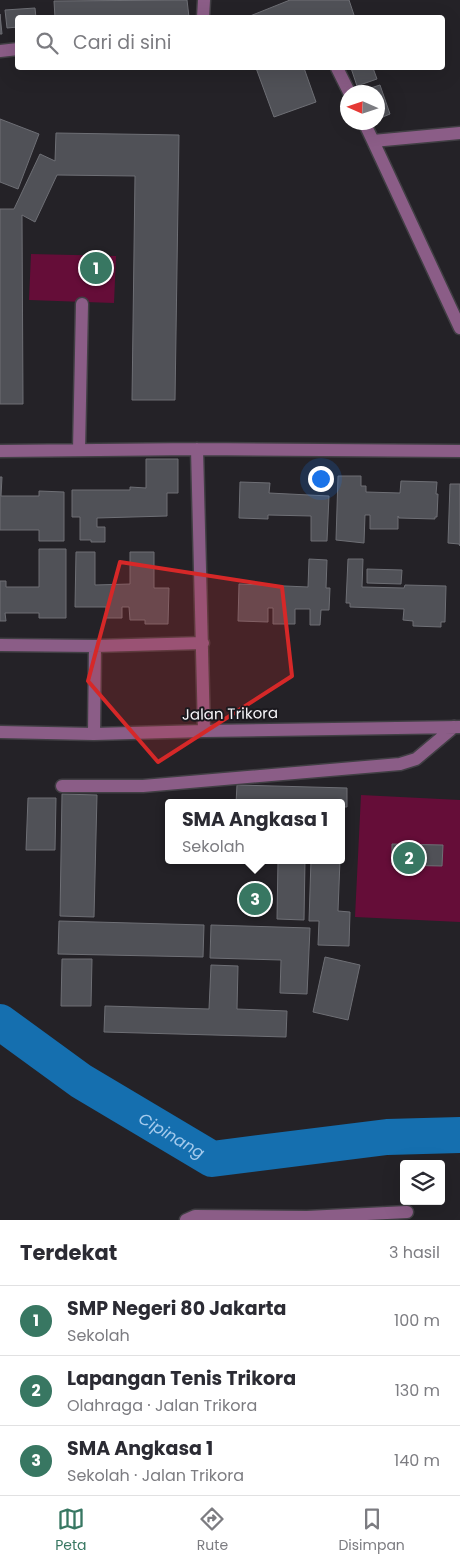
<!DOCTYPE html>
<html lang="id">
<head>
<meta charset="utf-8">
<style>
	:root { --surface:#fff; --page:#f7f7f7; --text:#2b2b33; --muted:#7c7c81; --line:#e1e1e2; --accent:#387762 }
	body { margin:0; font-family:Poppins,sans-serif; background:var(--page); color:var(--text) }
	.controls { position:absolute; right:15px; bottom:15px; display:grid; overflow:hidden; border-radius:5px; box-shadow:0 5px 20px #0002 }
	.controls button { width:45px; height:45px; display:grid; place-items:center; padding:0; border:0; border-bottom:1px solid var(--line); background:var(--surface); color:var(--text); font:25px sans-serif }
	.compass { position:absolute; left:340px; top:85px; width:45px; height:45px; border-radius:50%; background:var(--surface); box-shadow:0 5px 20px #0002; rotate:273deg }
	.you { position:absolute; left:320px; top:478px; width:18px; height:18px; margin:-12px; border:4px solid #fff; border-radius:50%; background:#1a73e8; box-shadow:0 0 0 8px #1a73e833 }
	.badge { display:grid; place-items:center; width:32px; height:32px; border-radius:50%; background:var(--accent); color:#fff; font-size:16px; font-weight:700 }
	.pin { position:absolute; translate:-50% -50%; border:2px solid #fff; box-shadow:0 1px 5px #0006 }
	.popup { position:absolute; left:165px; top:799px; width:180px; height:65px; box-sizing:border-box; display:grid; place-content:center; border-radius:5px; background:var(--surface); filter:drop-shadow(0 1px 4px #0005); font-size:16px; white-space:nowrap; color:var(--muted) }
	.popup b { font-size:19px; color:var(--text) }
	.popup::after { content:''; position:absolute; left:50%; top:100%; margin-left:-10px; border:10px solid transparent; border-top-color:var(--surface) }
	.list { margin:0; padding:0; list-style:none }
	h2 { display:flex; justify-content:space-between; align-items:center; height:65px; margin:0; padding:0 20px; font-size:21px }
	h2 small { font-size:16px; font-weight:400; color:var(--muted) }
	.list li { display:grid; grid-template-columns:32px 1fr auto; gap:15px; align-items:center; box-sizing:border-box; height:70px; padding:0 20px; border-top:1px solid var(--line) }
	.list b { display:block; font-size:19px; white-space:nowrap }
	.list p { margin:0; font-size:16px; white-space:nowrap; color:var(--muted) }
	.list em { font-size:16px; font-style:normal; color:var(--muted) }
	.icon { flex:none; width:28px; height:28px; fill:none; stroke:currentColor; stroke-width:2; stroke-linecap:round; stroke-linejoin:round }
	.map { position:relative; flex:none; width:460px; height:1220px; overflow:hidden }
	.search { position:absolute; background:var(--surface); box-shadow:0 5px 20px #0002; left:15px; right:15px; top:15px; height:55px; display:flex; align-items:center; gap:12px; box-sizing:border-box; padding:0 18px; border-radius:5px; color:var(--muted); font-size:19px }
	.sheet { height:275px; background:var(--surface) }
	nav { display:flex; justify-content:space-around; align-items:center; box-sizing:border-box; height:70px; border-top:1px solid var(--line); background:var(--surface); font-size:14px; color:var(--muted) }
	nav a { display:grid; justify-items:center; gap:2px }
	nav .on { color:var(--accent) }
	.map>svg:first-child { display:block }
	.garden { fill:#650d38 }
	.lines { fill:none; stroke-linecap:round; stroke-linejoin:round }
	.river { stroke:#156faf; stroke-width:36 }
	.building { fill:#505157; stroke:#6e6f75 }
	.minor-casing { stroke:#413f44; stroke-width:15 }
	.minor { stroke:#8b5d87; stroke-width:12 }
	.marked { fill:#d62828; fill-opacity:0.2; stroke:#d62828; stroke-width:4; stroke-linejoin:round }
	.labels { text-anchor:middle; stroke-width:4; stroke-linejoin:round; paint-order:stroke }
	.street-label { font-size:15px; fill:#f5f4f8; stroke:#1b191e }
	.water-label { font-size:16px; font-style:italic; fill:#a4caec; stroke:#1b191e }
</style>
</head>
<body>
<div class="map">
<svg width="460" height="1220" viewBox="0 0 460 1220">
	<rect width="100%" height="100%" fill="#242227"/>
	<path class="garden" d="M 31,254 L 116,256 L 114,303 L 29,300 Z
		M 361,795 L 460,800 L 460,922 L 355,917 Z"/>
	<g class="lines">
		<path class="river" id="s1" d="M 0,1022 L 81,1081 L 212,1159 L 387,1137 L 460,1135"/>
	</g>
	<path class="building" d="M 187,0 L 189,17 L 55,18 L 54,1 Z
		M 290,0 L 349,0 L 355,18 L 245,18 Z
		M 35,8 L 36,18 L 18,18 L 18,27 L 7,28 L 5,10 Z
		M 0,14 L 2,34 L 0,34 Z
		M 256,68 L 304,68 L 316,102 L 274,117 Z
		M 351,68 L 373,68 L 377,79 L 357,86 Z
		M 380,85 L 390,114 L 378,119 L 378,92 L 361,91 Z
		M 0,119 L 39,134 L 18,189 L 0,182 Z
		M 56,133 L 179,135 L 175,400 L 132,400 L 135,176 L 57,175 L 35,222 L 22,215 L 23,404 L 0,404 L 0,209 L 14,209 L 40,154 L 55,161 Z
		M 146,459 L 178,459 L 178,493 L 167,493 L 167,516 L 97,518 L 97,527 L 105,527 L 105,542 L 91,542 L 91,540 L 80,540 L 80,517 L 72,517 L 72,490 L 130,490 L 130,487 L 146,488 Z
		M 338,476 L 361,476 L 361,486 L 366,486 L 366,492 L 400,493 L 401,481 L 437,482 L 436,494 L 438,494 L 437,517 L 435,517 L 435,519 L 399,518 L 398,516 L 398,529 L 370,529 L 370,515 L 365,515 L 364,543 L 336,540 Z
		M 0,477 L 2,477 L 1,496 L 39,496 L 39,491 L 64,492 L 64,541 L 39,541 L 39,530 L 0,530 Z
		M 240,482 L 270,483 L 269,493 L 329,496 L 327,541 L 311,541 L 311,516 L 268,515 L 268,519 L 239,518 Z
		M 450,484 L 460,484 L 460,546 L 459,544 L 448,543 Z
		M 39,549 L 66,549 L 66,618 L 39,618 L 39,613 L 5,613 L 6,621 L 0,621 L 0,581 L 6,581 L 6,587 L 39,587 Z
		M 76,552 L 95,552 L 95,585 L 130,584 L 130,552 L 154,552 L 154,588 L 169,588 L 168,624 L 145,624 L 145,620 L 130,620 L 129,607 L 122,607 L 122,618 L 106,618 L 106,607 L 75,607 Z
		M 309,559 L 327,560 L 326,588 L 330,588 L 329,610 L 321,610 L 320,625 L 310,625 L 310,609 L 295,609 L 295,624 L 273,624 L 273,608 L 268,608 L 268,622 L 238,621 L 239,584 L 308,587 Z
		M 348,559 L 363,559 L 362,587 L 404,588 L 405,585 L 446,586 L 445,622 L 441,622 L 441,627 L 413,626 L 413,621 L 403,620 L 404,609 L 350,607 L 350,603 L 346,603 Z
		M 367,569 L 402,570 L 401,584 L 367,583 Z
		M 237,785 L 347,788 L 347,807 L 341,807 L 341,803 L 236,803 Z
		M 62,794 L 97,795 L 94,917 L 60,916 Z
		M 28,798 L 56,798 L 55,850 L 26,850 Z
		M 392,844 L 443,845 L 442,866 L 392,865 Z
		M 278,860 L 305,860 L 304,920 L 277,919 Z
		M 311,860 L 340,860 L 338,911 L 350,912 L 349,946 L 318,945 L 319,921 L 309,921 Z
		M 59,921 L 204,925 L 203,957 L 58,954 Z
		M 211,925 L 310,928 L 307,994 L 280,993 L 281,960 L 210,958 Z
		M 325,957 L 360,965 L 348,1020 L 313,1012 Z
		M 62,959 L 92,959 L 91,1006 L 61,1006 Z
		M 211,965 L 238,966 L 237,1009 L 287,1011 L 286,1037 L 104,1032 L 105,1006 L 209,1009 Z"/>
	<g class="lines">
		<defs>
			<path id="minor" d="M 203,18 L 204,0
				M 0,51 L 18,49
				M 337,68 L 349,92
				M 364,122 L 373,141 L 460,133
				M 373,141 L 460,328
				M 197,449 L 204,731
				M 79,450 L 82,304
				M 0,451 L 197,449 L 460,451
				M 0,645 L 95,646 L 203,643
				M 0,732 L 94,734 L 204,731 L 460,727
				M 94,734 L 95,646
				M 62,786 L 143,786 L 400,764 L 416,759 L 454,727
				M 307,1217 L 407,1212
				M 186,1220 L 195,1216 L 307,1217 L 308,1220"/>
		</defs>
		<use href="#minor" class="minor-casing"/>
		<use href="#minor" class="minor"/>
	</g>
	<path class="marked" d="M 120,562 L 282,587 L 292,676 L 158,762 L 88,681 Z"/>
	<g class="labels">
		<g class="street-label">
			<text transform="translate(230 714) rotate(-1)" y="5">Jalan Trikora</text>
		</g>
		<g class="water-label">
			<text dy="6" stroke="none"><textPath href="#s1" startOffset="206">Cipinang</textPath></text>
		</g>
	</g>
</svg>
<div class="controls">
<button><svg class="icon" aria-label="layers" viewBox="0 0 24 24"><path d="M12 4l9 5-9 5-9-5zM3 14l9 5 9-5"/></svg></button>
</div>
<svg class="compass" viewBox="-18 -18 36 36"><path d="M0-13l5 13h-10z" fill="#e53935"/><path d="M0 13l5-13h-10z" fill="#7c7c81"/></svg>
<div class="you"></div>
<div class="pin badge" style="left:96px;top:268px">1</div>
<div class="pin badge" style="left:409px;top:858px">2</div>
<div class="pin badge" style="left:255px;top:899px">3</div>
<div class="popup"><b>SMA Angkasa 1</b>Sekolah</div>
<div class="search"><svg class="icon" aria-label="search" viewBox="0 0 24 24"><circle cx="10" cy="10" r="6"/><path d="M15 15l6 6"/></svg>Cari di sini</div>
</div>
<section class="sheet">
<h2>Terdekat<small>3 hasil</small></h2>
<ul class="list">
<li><span class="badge">1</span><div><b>SMP Negeri 80 Jakarta</b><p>Sekolah</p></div><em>100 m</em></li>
<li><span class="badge">2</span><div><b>Lapangan Tenis Trikora</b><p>Olahraga · Jalan Trikora</p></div><em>130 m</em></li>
<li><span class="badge">3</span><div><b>SMA Angkasa 1</b><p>Sekolah · Jalan Trikora</p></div><em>140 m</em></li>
</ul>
</section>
<nav>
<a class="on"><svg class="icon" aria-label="map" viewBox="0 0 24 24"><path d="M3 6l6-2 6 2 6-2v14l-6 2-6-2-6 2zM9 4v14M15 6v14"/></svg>Peta</a>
<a><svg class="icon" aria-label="directions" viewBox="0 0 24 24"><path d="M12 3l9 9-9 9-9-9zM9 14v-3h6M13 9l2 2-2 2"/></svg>Rute</a>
<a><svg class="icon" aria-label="saved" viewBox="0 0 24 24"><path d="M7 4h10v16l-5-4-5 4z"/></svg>Disimpan</a>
</nav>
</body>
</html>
